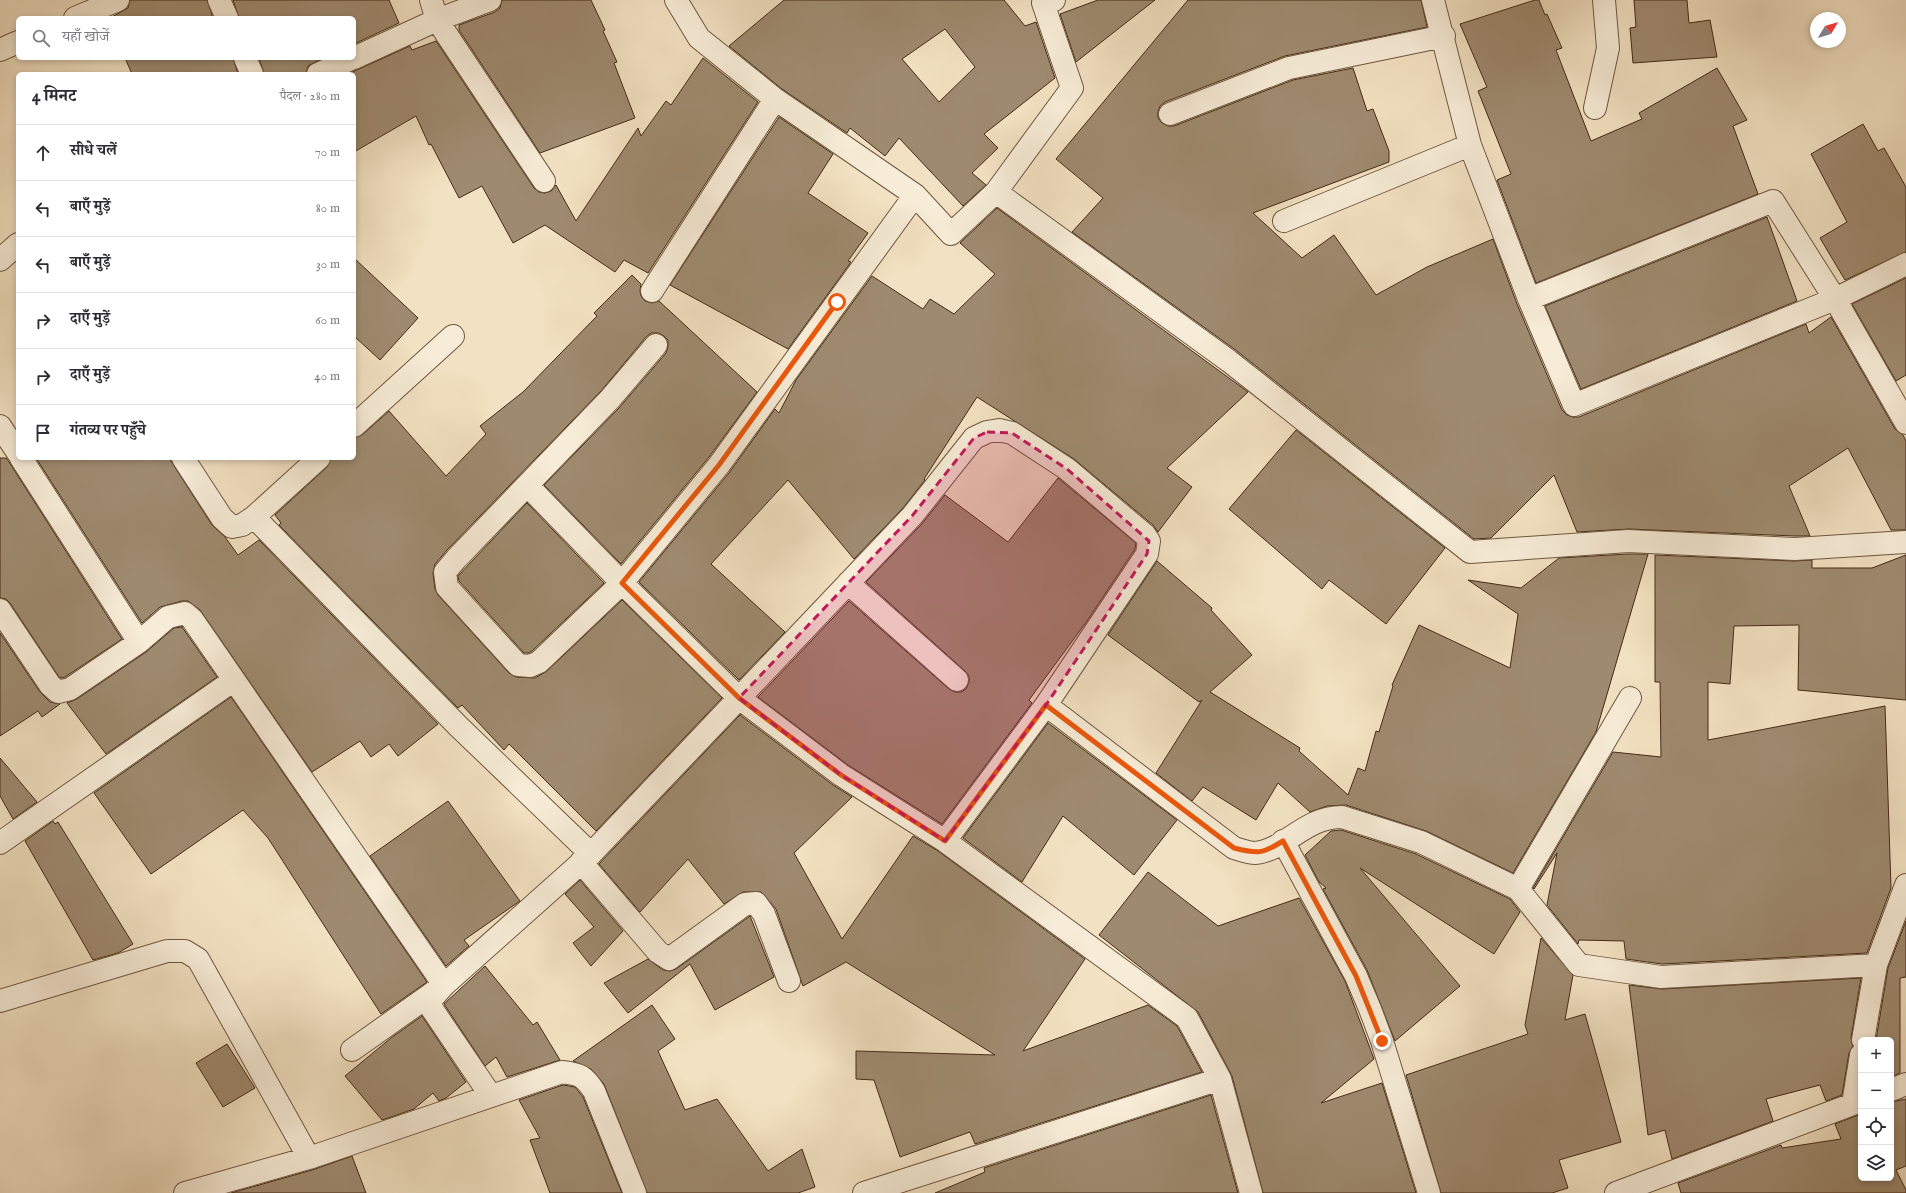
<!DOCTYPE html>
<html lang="hi">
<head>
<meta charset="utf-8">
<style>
	:root { --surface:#fff; --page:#f2f2f3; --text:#2b2b33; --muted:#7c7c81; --line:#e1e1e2 }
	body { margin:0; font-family:"IM FELL English","Noto Serif Devanagari",serif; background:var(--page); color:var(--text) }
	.controls { position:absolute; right:12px; bottom:12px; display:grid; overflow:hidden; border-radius:6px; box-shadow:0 2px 6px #0003 }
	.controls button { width:36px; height:36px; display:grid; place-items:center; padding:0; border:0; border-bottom:1px solid var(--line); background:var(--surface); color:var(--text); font:20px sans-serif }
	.compass { position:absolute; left:1810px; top:12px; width:36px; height:36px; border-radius:50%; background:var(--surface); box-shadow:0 2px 6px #0003; rotate:52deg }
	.stop { position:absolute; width:12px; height:12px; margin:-9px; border:3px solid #ea580c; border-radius:50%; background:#fff }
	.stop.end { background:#ea580c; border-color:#fff; box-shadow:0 1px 4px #0008 }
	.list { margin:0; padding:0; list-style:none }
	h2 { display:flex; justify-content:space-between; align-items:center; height:52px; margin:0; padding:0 16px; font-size:17px }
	h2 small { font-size:13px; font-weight:400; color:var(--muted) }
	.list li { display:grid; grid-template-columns:26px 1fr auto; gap:12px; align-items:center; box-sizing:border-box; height:56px; padding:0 16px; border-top:1px solid var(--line) }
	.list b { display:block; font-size:15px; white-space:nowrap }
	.list em { font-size:13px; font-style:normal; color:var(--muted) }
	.icon { flex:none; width:22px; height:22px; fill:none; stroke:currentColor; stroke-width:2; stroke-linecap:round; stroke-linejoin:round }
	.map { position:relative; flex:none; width:1906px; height:1193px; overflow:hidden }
	.search { position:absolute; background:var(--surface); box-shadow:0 2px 6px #0003; left:16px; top:16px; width:340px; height:44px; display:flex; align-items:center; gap:10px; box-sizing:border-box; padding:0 14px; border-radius:6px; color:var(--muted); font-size:15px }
	.panel { position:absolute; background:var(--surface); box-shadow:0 2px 6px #0003; left:16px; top:72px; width:340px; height:388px; border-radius:6px }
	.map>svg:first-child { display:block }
	.building { fill:#9e8a6f; stroke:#442b16; fill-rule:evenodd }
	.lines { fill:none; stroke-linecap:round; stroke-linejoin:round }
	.minor-casing { stroke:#705841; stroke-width:24 }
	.minor { stroke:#f7ecd7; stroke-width:22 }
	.route { stroke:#ea580c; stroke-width:5 }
	.marked { fill:#c2185b; fill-opacity:0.2; stroke:#c2185b; stroke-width:3; stroke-dasharray:8 5; stroke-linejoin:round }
</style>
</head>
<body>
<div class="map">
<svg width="1906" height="1193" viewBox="0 0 1906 1193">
	<rect width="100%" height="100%" fill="#f2e1c2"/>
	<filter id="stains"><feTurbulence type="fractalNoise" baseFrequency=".005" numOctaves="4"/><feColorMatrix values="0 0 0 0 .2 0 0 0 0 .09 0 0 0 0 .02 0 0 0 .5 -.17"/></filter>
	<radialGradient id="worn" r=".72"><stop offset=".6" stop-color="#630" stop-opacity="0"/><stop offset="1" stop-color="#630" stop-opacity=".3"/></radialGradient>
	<path class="building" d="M 130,0 L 207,0 L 213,18 L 110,18 L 128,8 Z
		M 233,0 L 389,0 L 399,23 L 354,44 L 354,18 L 239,18 Z
		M 502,0 L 591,0 L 605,30 L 603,31 L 617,62 L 614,63 L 635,118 L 540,153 L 459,30 L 459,25 L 495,12 L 500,8 Z
		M 784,0 L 1004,0 L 1025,26 L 1036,22 L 1055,78 L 984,134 L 998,148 L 972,173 L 986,185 L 963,206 L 899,138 L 885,156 L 850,128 L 847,133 L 782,89 L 729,46 ZM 945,29 L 975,67 L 939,102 L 902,59 Z
		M 1098,0 L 1155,0 L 1076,62 L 1060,14 Z
		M 1188,0 L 1421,0 L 1427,27 L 1285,56 L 1165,102 L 1160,106 L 1158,112 L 1158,118 L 1162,123 L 1168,126 L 1174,126 L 1293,80 L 1353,68 L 1367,111 L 1373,109 L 1389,151 L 1389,162 L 1253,213 L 1302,258 L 1334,235 L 1376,295 L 1427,267 L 1493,239 L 1517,304 L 1562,410 L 1567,415 L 1573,417 L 1579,417 L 1806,324 L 1809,333 L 1831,317 L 1895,429 L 1903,435 L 1906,441 L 1906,530 L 1891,530 L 1848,448 L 1789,486 L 1810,536 L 1795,536 L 1629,529 L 1577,532 L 1554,475 L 1491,538 L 1474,539 L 1237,351 L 1072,232 L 1103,198 L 1056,159 Z
		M 1535,0 L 1539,0 L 1545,15 L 1547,14 L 1562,48 L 1556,50 L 1591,141 L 1642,119 L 1639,113 L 1717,68 L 1747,120 L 1733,126 L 1758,194 L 1536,283 L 1497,180 L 1511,174 L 1478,91 L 1487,87 L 1460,24 Z
		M 1634,0 L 1687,0 L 1689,23 L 1710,20 L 1717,57 L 1633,63 L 1630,28 L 1636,27 Z
		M 436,41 L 534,188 L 539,192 L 545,193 L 551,191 L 556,185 L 576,221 L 638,128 L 641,136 L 666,101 L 671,105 L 703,58 L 758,102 L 648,273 L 624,260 L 615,272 L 545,225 L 513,243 L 482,186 L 459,198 L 431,144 L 429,145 L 416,116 L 354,152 L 354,74 L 348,74 L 410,46 L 412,50 Z
		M 125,58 L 233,58 L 238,74 L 132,74 Z
		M 259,58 L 323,58 L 308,66 L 306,74 L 264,74 Z
		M 779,117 L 833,154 L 808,193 L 868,233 L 848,261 L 851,262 L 788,349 L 670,285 Z
		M 1863,124 L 1878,151 L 1884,148 L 1906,187 L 1906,252 L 1845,280 L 1820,238 L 1847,222 L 1811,154 Z
		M 997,208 L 1248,392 L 1167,468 L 1192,487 L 1158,532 L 1153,525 L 1074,459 L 977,397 L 924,479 L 925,480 L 903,508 L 854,559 L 788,480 L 711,564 L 785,632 L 739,680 L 639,582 L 729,473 L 775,409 L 779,413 L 796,380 L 872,276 L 923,309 L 930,299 L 954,314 L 995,274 L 960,243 Z
		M 1767,217 L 1797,301 L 1581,389 L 1545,306 Z
		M 354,258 L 418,318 L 380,360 L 354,336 Z
		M 632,275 L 641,284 L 640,291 L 641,296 L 645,301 L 652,303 L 659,301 L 757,392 L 709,457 L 621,564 L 544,485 L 619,408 L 666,353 L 668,347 L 668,340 L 664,336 L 659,333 L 651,333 L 646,337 L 601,391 L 447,550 L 435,564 L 433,573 L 435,589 L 438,595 L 509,673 L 516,677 L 535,678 L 547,671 L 622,600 L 722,698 L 596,831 L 509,744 L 504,750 L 462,705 L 458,708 L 279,525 L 281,523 L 275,515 L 327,467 L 331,458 L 354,458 L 354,438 L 362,435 L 389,411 L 446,476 L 486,434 L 480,426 L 523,392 L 597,316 L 594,313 Z
		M 1906,278 L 1906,375 L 1896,381 L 1852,304 Z
		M 1296,430 L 1445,548 L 1386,624 L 1329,580 L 1322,589 L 1229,509 Z
		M 0,458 L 6,458 L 9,462 L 122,639 L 65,677 L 61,678 L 59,677 L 10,603 L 6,599 L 0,598 Z
		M 36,458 L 169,458 L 212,525 L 225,537 L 238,555 L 259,540 L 438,724 L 398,756 L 389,744 L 371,757 L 360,741 L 312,772 L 200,610 L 188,601 L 182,601 L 160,607 L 142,623 Z
		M 1058,478 L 1136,543 L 1135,549 L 1087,621 L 1029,700 L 1032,703 L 942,824 L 848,765 L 758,697 L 849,601 L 949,689 L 955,692 L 961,692 L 966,689 L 969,682 L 969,676 L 965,671 L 866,582 L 921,525 L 945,495 L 1008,542 Z
		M 527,503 L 604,583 L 532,651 L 528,653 L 524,653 L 459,581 L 458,576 Z
		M 1628,554 L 1648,554 L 1596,732 L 1513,873 L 1426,831 L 1346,805 L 1327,806 L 1310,812 L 1278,783 L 1256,820 L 1203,787 L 1192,801 L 1156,773 L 1202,700 L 1199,702 L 1108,635 L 1157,561 L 1212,608 L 1211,610 L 1252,655 L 1210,692 L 1300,748 L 1299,751 L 1348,795 L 1358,768 L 1365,771 L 1376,731 L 1379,732 L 1393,686 L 1392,685 L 1419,625 L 1510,668 L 1518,614 L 1468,580 L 1521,588 L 1559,558 Z
		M 1655,555 L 1794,561 L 1812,560 L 1812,568 L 1872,568 L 1906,555 L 1906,700 L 1798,690 L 1799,625 L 1734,626 L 1730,684 L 1708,682 L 1708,740 L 1885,706 L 1891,888 L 1867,953 L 1662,964 L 1626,959 L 1624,941 L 1579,940 L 1578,944 L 1547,905 L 1557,853 L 1534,889 L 1533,888 L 1613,752 L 1661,757 L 1660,682 L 1655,682 Z
		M 182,627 L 217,677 L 106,754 L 67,703 L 77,699 L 146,652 L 174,628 Z
		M 0,633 L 40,692 L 50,702 L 60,704 L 42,717 L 38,711 L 0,736 Z
		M 231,697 L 427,982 L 381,1014 L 268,838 L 243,810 L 151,874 L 94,793 Z
		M 740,715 L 833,785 L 852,797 L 794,853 L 842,939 L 913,836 L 938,851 L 1085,959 L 1023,1051 L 1148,1005 L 1177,1026 L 1202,1072 L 975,1144 L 970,1132 L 900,1157 L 874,1080 L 856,1079 L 856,1051 L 995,1055 L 846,962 L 803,986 L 776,909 L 761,892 L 743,892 L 724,904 L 688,859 L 640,912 L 599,864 Z
		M 1048,723 L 1177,820 L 1134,875 L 1063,816 L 1022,882 L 963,838 Z
		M 0,758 L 37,802 L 13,819 L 0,796 Z
		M 448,801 L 520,901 L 464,940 L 469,946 L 446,966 L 370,856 Z
		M 53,821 L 55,824 L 58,822 L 133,944 L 118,953 L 93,960 L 25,841 Z
		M 1341,830 L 1416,854 L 1510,899 L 1520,912 L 1494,954 L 1360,868 L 1460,986 L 1395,1041 L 1367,970 L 1323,889 L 1326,888 L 1319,882 L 1305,855 L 1331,831 Z
		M 1148,872 L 1218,926 L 1299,898 L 1345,981 L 1374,1059 L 1321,1103 L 1382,1083 L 1416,1193 L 1263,1193 L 1232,1076 L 1198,1012 L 1099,935 Z
		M 580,880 L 623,931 L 591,966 L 573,943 L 594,927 L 565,894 Z
		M 750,916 L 774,977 L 715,1010 L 690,964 L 628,1013 L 604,983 L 648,959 L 663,970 L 670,971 L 676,969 Z
		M 1906,921 L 1906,977 L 1900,978 L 1900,1073 L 1891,1077 L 1891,1040 L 1876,1040 L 1888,968 Z
		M 1541,938 L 1573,975 L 1565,1020 L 1585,1014 L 1621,1142 L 1559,1160 L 1568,1188 L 1552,1193 L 1441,1193 L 1406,1075 L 1528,1034 L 1525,1025 Z
		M 485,966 L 533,1025 L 537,1022 L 560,1060 L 507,1077 L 496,1057 L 485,1066 L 444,1004 Z
		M 1861,978 L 1851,1038 L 1853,1046 L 1849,1053 L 1842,1095 L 1826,1101 L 1820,1085 L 1766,1099 L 1773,1121 L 1672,1159 L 1665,1130 L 1648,1135 L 1629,985 L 1662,989 Z
		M 652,1005 L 675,1039 L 658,1051 L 685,1110 L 717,1099 L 768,1171 L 802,1149 L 815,1187 L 798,1193 L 647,1193 L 604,1084 L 591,1069 L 573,1061 Z
		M 422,1016 L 466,1082 L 446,1098 L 439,1101 L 433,1093 L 414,1109 L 382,1120 L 345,1076 L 391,1038 Z
		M 227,1044 L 255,1088 L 223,1107 L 196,1063 Z
		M 563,1085 L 575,1087 L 583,1097 L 622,1193 L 550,1193 L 530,1140 L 540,1138 L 519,1100 Z
		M 1211,1095 L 1238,1193 L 935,1193 L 985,1172 L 984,1168 Z
		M 1906,1099 L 1906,1166 L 1896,1170 L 1906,1190 L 1906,1193 L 1681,1193 L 1678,1183 L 1781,1145 L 1782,1148 L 1841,1139 L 1835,1124 L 1861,1114 L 1861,1178 L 1891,1178 L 1891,1102 Z
		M 352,1156 L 366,1193 L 231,1193 L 312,1170 Z"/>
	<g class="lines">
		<defs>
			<path id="minor" d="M 219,0 L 227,18
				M 431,0 L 437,20 L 544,181
				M 676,0 L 699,38 L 775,99 L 915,195 L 951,234 L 996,192 L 1072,88 L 1043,3 L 1054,0
				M 1433,0 L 1470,145 L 1529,299 L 1773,201 L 1835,299 L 1906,423
				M 75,18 L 118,0
				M 0,50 L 18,42
				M 245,58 L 252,74
				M 354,58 L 437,20 L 490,0
				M 318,74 L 353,58
				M 1595,108 L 1608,48 L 1604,0
				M 1170,114 L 1289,68 L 1444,36
				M 996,192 L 1229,361 L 1470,552 L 1628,541 L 1795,549 L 1906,542
				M 915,195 L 719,465 L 622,583 L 739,698 L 841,775 L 945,841 L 1187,1018 L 1220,1079 L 1251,1193
				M 1284,221 L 1470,145
				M 0,260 L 18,244
				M 652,291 L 775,99
				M 1529,299 L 1574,405 L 1835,299 L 1906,264
				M 0,426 L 18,453
				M 354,426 L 453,336
				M 21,458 L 139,642
				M 183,458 L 222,518 L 232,527 L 242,525 L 254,517 L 319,458
				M 527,485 L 622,583 L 539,662 L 530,666 L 518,665 L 447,587 L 445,572 L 456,559 L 610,399 L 656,345
				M 254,517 L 458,726 L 591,854
				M 848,583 L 957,680
				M 0,610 L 50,685 L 58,692 L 70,689 L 139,642 L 168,617 L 185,613 L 192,619 L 444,985 L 428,1003 L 491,1096
				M 945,841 L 1046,705 L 1234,848 C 1241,850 1249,853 1255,853 C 1286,850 1304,817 1342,817 L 1421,842 L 1518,889 L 1630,698
				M 1283,841 L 1356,976 L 1370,1009 L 1382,1041 L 1429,1193
				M 0,843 L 234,680
				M 581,862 L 658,952 L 669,959 L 745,904 L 756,903 L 764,914 L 789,981
				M 1518,889 L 1579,965 L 1661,977 L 1876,965
				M 0,1001 L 167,951 L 185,951 L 198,959 L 309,1158
				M 1863,1040 L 1876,965 L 1906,885
				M 352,1050 L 444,985 L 591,854 L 912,516 L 974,438 L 987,432 L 999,430 L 1012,433 L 1067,469 L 1145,535 L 1149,541 L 1147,554 L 1046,705
				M 1891,1090 L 1906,1084
				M 1853,1104 L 1861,1055
				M 185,1193 L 309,1158 L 562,1072 C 580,1074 584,1076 594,1091 L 635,1193
				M 864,1193 L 1220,1079
				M 1616,1193 L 1861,1101"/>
		</defs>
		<use href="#minor" class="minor-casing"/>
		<use href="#minor" class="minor"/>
	</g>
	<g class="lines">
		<path class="route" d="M 837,302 L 719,465 L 622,583 L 739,698 L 841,775 L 945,841 L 1046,705 L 1234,848 C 1258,854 1262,854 1283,841 L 1356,976 L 1382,1041"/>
	</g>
	<path class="marked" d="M 987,432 L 1012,433 L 1067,469 L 1149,541 L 1147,554 L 1046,705 L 945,841 L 841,775 L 739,698 L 912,516 L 974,438 Z"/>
	<rect width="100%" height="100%" filter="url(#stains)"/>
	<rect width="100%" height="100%" fill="url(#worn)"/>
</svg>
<div class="controls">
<button>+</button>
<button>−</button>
<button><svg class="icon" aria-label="locate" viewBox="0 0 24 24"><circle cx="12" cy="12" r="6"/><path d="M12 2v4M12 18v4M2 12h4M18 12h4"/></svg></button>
<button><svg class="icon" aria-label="layers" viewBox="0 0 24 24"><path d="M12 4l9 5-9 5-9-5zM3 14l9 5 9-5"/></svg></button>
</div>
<svg class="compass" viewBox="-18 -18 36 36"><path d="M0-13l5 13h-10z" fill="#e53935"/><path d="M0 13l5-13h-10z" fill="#7c7c81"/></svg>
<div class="stop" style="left:837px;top:302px"></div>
<div class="stop end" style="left:1382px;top:1041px"></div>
<div class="search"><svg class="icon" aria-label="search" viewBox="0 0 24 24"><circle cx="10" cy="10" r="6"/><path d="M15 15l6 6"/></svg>यहाँ खोजें</div>
<section class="panel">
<h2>4 मिनट<small>पैदल · 280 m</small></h2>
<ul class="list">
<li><svg class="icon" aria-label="ahead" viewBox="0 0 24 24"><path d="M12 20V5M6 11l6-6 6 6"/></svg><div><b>सीधे चलें</b></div><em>70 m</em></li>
<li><svg class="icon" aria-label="left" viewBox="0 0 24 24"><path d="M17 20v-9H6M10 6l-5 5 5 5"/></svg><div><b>बाएँ मुड़ें</b></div><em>80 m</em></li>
<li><svg class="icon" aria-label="left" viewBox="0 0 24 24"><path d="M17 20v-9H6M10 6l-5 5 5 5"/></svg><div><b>बाएँ मुड़ें</b></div><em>30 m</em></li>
<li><svg class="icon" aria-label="right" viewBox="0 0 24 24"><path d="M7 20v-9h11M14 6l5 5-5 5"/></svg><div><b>दाएँ मुड़ें</b></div><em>60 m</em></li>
<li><svg class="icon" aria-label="right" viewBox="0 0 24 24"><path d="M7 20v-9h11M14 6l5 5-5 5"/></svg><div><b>दाएँ मुड़ें</b></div><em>40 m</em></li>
<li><svg class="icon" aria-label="arrive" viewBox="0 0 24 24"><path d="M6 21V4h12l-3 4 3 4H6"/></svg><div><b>गंतव्य पर पहुँचे</b></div></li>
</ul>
</section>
</div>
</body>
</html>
